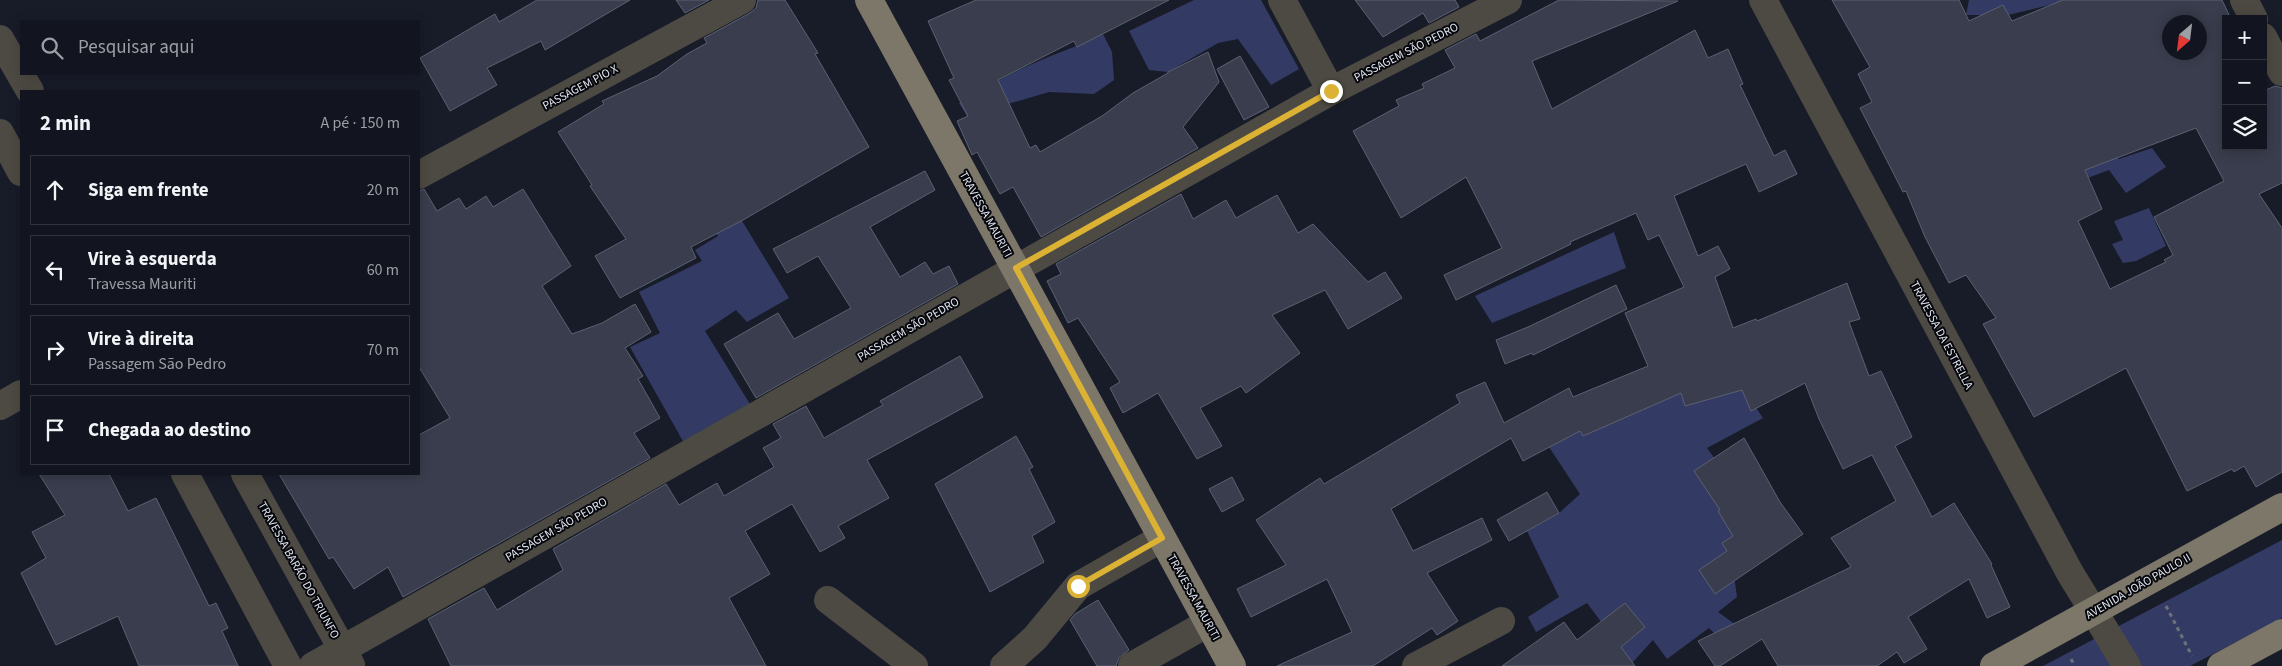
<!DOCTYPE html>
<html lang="pt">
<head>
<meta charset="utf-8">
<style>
	:root { --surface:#12151f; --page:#1b1e28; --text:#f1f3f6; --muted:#9c9fa4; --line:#31343d }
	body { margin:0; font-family:"Source Sans 3",sans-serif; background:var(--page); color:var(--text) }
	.controls { position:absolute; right:15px; top:15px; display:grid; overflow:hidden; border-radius:0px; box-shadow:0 2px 12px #0003 }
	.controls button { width:45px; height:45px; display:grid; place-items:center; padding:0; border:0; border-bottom:1px solid var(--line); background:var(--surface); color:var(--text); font:25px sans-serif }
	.compass { position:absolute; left:2162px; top:15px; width:45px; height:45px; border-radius:50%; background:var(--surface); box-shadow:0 2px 12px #0003; rotate:208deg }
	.stop { position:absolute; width:15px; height:15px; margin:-11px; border:4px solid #dbb233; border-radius:50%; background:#fff }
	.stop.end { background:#dbb233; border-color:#fff; box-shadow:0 1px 5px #0008 }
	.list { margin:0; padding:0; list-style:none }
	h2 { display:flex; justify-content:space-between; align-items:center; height:65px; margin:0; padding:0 20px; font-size:21px }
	h2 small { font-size:16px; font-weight:400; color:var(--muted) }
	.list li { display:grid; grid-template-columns:32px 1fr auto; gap:15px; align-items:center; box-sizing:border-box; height:70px; margin:0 10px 10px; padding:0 10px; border:1px solid var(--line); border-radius:0px }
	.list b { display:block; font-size:19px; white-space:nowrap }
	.list p { margin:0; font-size:16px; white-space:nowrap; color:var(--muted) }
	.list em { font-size:16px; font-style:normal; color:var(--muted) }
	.icon { flex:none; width:28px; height:28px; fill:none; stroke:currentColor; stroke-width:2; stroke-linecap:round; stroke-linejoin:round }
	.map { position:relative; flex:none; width:2282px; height:666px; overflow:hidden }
	.search { position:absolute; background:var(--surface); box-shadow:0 2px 12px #0003; left:20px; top:20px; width:400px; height:55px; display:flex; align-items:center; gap:12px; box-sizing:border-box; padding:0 18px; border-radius:0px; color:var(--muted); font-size:19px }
	.panel { position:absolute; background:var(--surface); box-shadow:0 2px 12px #0003; left:20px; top:90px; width:400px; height:385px; border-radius:0px }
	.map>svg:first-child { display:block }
	.green { fill:#333b64 }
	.building { fill:#393d4d; stroke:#5c6171; fill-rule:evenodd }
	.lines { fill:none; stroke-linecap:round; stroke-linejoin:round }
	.path { stroke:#6e717c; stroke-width:3; stroke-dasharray:4 4; stroke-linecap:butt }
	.minor { stroke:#4d4a43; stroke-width:28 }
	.major { stroke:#7c7768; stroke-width:28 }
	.route { stroke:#dbb233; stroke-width:6 }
	.labels { text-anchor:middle; stroke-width:4; stroke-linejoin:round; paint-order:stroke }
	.street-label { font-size:12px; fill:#e3e6ef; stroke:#06070c }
</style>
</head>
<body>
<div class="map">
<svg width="2282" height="666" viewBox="0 0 2282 666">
	<rect width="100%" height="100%" fill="#181c29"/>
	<path class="green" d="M 1194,0 L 1261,0 L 1299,69 L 1271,85 L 1238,39 L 1218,43 L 1168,72 L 1149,70 L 1129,31 Z
		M 1969,0 L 2070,0 L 2008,15 L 1966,15 Z
		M 1103,34 L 1112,52 L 1114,80 L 1094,94 L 1049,92 L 967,116 L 959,103 C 987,87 1016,70 1046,58 C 1065,50 1084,44 1103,34 Z
		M 2093,143 L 2119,159 L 2152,148 L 2166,167 L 2126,193 L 2109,170 L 2015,205 Z
		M 733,206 L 789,298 L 747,322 L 736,310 L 705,331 L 753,409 L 684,443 L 630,347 L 660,333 L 639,292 L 702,261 L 695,250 L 718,236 L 703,213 Z
		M 2149,208 L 2166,246 L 2136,261 L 2123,263 L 2112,244 L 2123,240 L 2114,221 Z
		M 1614,232 L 1626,268 L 1492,323 L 1475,296 Z
		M 1735,377 L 1763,418 L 1707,448 L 1740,493 L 1734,576 L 1737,597 L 1718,612 L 1757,640 L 1735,654 L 1709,628 L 1667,659 L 1653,640 L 1632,663 L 1587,603 L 1536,632 L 1528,617 L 1559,597 L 1527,531 L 1559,513 L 1580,494 L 1549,447 L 1667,383 Z
		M 2282,540 L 2282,618 L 2190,666 L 2043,666 Z"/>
	<path class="building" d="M 537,0 L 630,0 L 545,50 L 541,41 L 487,68 L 497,85 L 450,111 L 420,58 L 495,14 L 499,22 Z
		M 676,0 L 709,0 L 685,13 Z
		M 758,0 L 785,0 L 818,53 L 815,54 L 869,147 L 743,220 L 691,247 L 696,258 L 620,298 L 595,256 L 626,239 L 590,186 L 592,185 L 558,132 L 604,104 L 602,101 L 657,76 L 687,54 L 707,43 L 704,38 L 750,13 L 756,8 Z
		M 976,0 L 1169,0 L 1077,47 L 1074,41 L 998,80 L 1030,148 L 1036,145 L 1040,152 L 1102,116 L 1133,93 L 1168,73 L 1168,72 L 1208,52 L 1219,82 L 1183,127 L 1198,148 L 1041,237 L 1013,187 L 1000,194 L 977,152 L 972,155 L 957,121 L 968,116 L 949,80 L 954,78 L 928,21 Z
		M 1355,0 L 1455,0 L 1459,7 L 1429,23 L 1423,13 L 1383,37 Z
		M 1559,0 L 1678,1 L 1532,61 L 1552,109 L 1695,30 L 1708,58 L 1728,49 L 1743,84 L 1740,85 L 1774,156 L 1785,150 L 1797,174 L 1759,192 L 1746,164 L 1674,196 L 1698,256 L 1718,246 L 1730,269 L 1715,277 L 1733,328 L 1756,319 L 1757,321 L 1847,283 L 1860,319 L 1849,322 L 1869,376 L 1881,371 L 1912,437 L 1895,446 L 1932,517 L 1954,503 L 1992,564 L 1991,565 L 2010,607 L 1987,618 L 1969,579 L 1908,617 L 1927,649 L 1904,663 L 1897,652 L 1877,666 L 1778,666 L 1762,639 L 1720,666 L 1715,666 L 1698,641 L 1851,567 L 1831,538 L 1896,501 L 1872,455 L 1843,469 L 1819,419 L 1805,383 L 1751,411 L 1742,390 L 1685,406 L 1681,393 L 1583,436 L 1580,431 L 1523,461 L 1511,438 L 1391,509 L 1413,551 L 1482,518 L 1492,540 L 1427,573 L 1458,621 L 1437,635 L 1432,628 L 1373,666 L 1277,666 L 1352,632 L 1327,579 L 1251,617 L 1237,589 L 1286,565 L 1256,520 L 1320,478 L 1324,484 L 1460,403 L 1456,395 L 1485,382 L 1504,423 L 1569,388 L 1573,397 L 1648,366 L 1625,313 L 1684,287 L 1659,235 L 1648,240 L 1636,213 L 1570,242 L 1571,244 L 1456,300 L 1444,275 L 1502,248 L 1466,177 L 1401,218 L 1353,131 L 1399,106 L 1396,100 L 1424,88 L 1422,84 L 1455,68 L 1445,50 L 1476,34 L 1480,41 Z
		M 1832,0 L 1959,0 L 1969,21 L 2003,5 L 2012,21 L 2063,0 L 2222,0 L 2231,19 L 2226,19 L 2226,146 L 2263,146 L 2263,84 L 2266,90 L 2275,86 L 2282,88 L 2282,183 L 2259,194 L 2282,228 L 2282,472 L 2256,487 L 2244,466 L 2234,472 L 2232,469 L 2187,491 L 2126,368 L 2034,417 L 1983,324 L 1996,318 L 1966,275 L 1949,283 L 1925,237 L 1906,191 L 1903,192 L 1860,108 L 1872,102 L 1858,74 L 1870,67 ZM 2170,22 L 2200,22 L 2200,52 L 2170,52 ZM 2196,128 L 2224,181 L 2154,217 L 2173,255 L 2164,260 L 2166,262 L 2110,289 L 2078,221 L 2102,209 L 2085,170 Z
		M 1240,56 L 1269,107 L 1244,120 L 1217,69 Z
		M 925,171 L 935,190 L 870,227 L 900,277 L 925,262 L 933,274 L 949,266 L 958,284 L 756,398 L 724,344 L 778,313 L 794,339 L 851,308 L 818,256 L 787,273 L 773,249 Z
		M 424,189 L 437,211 L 459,198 L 466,209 L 486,196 L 493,207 L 523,189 L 571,266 L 542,286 L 572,334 L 602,323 L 635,304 L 651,332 L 625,348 L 643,376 L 638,379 L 660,418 L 634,433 L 650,458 L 403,597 L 388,567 L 354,589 L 333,557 L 329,559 L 279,474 L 419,474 L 419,435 L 450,418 L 419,367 L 419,191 Z
		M 1181,194 L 1193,219 L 1226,200 L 1236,218 L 1277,195 L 1298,233 L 1313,224 L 1368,282 L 1385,272 L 1402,298 L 1348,329 L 1325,290 L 1272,315 L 1300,353 L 1246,393 L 1241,386 L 1200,408 L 1222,446 L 1197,459 L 1158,393 L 1123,413 L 1110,388 L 1120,382 L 1078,318 L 1068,323 L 1047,281 L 1061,274 L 1056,264 Z
		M 1616,285 L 1627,309 L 1533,355 L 1532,353 L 1505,364 L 1496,340 L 1528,327 Z
		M 960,356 L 983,397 L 867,460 L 889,498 L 838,526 L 845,538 L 820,552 L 792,504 L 745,531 L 770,574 L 729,598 L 766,666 L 451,666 L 428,619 L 484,588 L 497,610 L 563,570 L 553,549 L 666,484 L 679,505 L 717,483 L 724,496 L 774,467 L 763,448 L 781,438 L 773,424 L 806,406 L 824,438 L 883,405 L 880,401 Z
		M 1016,436 L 1033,467 L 1029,469 L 1055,522 L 1032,536 L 1044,562 L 990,592 L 935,484 Z
		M 1744,438 L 1780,502 L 1803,534 L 1715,594 L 1699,570 L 1727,551 L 1722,543 L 1733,536 L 1718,511 L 1720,510 L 1694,471 Z
		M 39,474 L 109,474 L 128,511 L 156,498 L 209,606 L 216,603 L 228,628 L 222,631 L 238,666 L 139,666 L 118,616 L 56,645 L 21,573 L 46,558 L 32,532 L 65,515 Z
		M 1232,477 L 1244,500 L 1222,512 L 1209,489 Z
		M 1547,492 L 1559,513 L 1509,541 L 1497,520 Z
		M 1098,600 L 1129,650 L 1119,658 L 1116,666 L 1097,666 L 1070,620 L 1075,614 Z
		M 1625,603 L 1645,627 L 1621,647 L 1635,666 L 1502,666 L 1564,622 L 1577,640 Z"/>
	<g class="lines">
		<path class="path" d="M 2166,606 L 2192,656
			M 2071,659 L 2075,666"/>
		<path class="minor" d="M 1282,0 L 1331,91
			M 1763,0 L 2070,573 L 2127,666
			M 2244,0 L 2254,19
			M 2263,37 L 2282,72
			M 0,39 L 30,91
			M 0,133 L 21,172
			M 419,175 L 742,0
			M 0,406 L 21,394
			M 185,474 L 288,666
			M 245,474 L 351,665
			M 828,600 L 914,666
			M 313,666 L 1331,91 L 1508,0
			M 1004,666 L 1035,638 L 1078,586 L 1162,538
			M 1132,666 L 1208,623
			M 1416,666 L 1501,621"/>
		<path class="major" d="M 869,0 L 1232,666
			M 1994,666 L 2282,507
			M 2221,666 L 2282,633"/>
	</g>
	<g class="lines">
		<path class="route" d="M 1078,586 L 1162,538 L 1016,268 L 1331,91"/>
	</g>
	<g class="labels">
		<g class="street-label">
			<text transform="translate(1406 52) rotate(-27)" y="4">PASSAGEM SÃO PEDRO</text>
			<text transform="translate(580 87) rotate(-28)" y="4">PASSAGEM PIO X</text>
			<text transform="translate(986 214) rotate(61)" y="4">TRAVESSA MAURITI</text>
			<text transform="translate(908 329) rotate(-30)" y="4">PASSAGEM SÃO PEDRO</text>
			<text transform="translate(1942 335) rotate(62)" y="4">TRAVESSA DA ESTRELLA</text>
			<text transform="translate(556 529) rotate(-30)" y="4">PASSAGEM SÃO PEDRO</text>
			<text transform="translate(299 570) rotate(61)" y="4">TRAVESSA BARÃO DO TRIUNFO</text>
			<text transform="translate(2138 586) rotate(-30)" y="4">AVENIDA JOÃO PAULO II</text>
			<text transform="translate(1194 597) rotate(61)" y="4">TRAVESSA MAURITI</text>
		</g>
	</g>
</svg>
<div class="controls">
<button>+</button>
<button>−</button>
<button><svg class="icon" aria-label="layers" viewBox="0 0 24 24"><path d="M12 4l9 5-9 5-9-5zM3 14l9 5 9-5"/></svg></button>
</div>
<svg class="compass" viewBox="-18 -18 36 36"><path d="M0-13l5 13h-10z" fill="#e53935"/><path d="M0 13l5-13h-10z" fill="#9c9fa4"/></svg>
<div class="stop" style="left:1078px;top:586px"></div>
<div class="stop end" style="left:1331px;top:91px"></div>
<div class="search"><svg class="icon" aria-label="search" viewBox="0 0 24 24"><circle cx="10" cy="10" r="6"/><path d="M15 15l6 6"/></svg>Pesquisar aqui</div>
<section class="panel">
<h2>2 min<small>A pé · 150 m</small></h2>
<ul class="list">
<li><svg class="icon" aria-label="ahead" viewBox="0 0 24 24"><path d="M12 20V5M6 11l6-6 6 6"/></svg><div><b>Siga em frente</b></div><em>20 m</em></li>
<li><svg class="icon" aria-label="left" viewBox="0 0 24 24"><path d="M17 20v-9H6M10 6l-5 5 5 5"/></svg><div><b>Vire à esquerda</b><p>Travessa Mauriti</p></div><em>60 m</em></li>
<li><svg class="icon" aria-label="right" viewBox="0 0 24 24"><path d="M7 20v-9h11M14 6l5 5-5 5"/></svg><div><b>Vire à direita</b><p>Passagem São Pedro</p></div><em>70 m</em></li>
<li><svg class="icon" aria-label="arrive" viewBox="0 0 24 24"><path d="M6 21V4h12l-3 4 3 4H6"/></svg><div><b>Chegada ao destino</b></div></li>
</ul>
</section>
</div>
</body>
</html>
